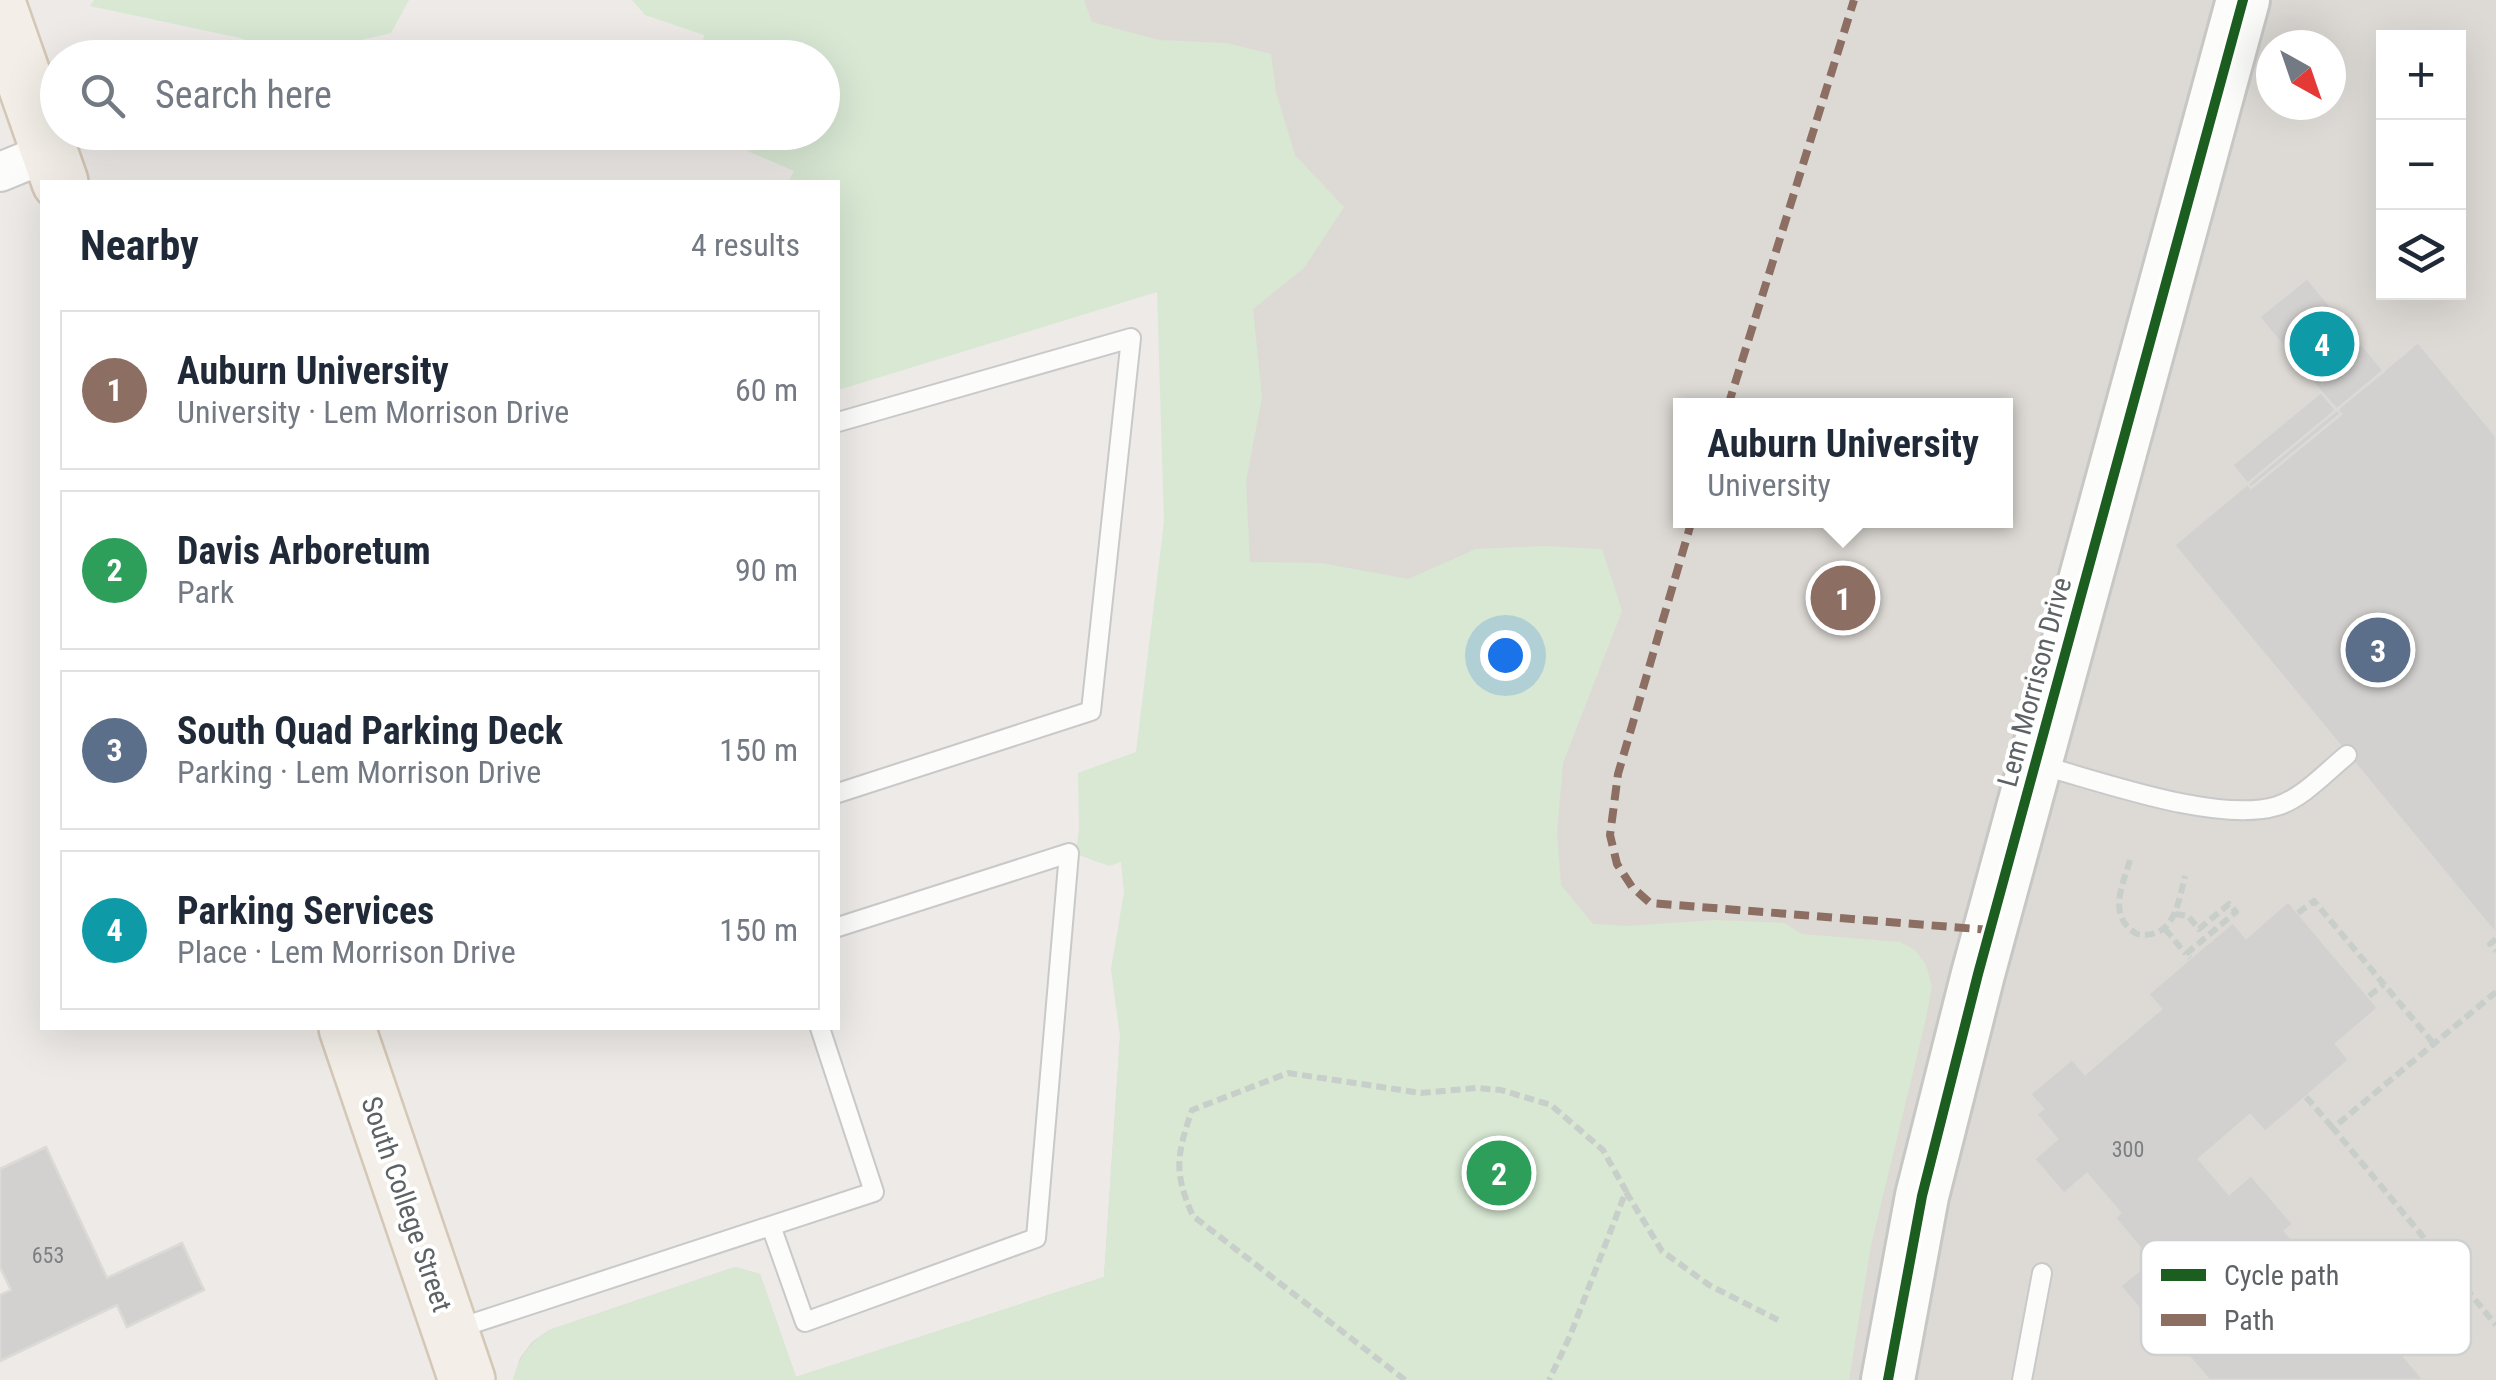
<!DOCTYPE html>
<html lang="en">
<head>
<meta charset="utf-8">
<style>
	:root { --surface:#fff; --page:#f6f6f7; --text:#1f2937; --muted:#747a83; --line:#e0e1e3; --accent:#db2777 }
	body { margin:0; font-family:"Roboto Condensed",sans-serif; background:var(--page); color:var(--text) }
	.controls { position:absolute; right:30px; top:30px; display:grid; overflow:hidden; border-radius:0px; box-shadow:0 10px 40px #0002 }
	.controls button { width:90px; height:90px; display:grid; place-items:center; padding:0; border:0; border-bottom:2px solid var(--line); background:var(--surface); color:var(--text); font:50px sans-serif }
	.compass { position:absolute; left:2256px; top:30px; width:90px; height:90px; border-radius:50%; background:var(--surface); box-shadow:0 10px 40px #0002; rotate:140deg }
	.you { position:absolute; left:1505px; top:655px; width:35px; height:35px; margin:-25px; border:8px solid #fff; border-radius:50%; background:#1a73e8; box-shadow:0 0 0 15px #1a73e833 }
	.badge { display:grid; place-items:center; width:65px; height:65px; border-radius:50%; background:var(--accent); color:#fff; font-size:32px; font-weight:700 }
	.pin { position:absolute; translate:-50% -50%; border:5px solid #fff; box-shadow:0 2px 10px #0006 }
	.popup { position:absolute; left:1673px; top:398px; width:340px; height:130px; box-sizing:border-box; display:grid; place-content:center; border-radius:0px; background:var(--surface); filter:drop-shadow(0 2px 8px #0005); font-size:32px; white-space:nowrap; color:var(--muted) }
	.popup b { font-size:38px; color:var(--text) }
	.popup::after { content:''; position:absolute; left:50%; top:100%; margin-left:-20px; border:20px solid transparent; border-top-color:var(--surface) }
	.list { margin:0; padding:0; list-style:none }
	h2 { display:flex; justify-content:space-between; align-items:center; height:130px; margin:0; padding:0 40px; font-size:42px }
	h2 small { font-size:32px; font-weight:400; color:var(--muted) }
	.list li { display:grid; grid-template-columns:65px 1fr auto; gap:30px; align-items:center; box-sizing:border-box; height:160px; margin:0 20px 20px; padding:0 20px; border:2px solid var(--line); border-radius:0px }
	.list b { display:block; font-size:38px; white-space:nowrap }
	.list p { margin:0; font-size:32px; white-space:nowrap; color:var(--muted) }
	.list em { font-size:32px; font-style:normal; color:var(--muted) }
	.icon { flex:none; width:55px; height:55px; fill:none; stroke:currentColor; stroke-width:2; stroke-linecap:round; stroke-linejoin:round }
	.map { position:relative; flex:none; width:2496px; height:1380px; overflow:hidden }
	.search { position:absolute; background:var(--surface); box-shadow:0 10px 40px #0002; left:40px; top:40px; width:800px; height:110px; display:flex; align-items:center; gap:25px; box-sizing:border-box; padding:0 35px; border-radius:55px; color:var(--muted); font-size:38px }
	.panel { position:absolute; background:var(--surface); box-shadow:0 10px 40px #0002; left:40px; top:180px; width:800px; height:850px; border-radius:0px }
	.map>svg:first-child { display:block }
	.education { fill:#dddad5; fill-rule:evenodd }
	.green { fill:#d8e8d3 }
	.building { fill:#d3d1d0; stroke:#dcdad6; stroke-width:2.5 }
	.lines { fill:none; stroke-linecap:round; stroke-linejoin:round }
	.lane-casing { stroke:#c9c9c9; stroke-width:22 }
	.street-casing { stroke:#c9c9c9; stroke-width:42 }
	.secondary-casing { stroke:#c7c7c6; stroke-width:58 }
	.primary-casing { stroke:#d4c7b6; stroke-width:60 }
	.path { stroke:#c8ceca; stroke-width:6; stroke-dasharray:10 5; stroke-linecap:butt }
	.lane { stroke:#fcfcfb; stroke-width:18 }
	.street { stroke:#fcfcfb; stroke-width:38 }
	.secondary { stroke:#fcfcfb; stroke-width:52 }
	.primary { stroke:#f3efe8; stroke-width:55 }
	.quiet { stroke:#8d6e63; stroke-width:8; stroke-dasharray:15 8; stroke-linecap:butt }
	.cycleway-casing { stroke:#fff; stroke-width:16 }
	.cycleway { stroke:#1b5e20; stroke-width:10 }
	.labels { text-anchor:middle; stroke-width:8; stroke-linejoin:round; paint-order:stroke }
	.number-label { font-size:22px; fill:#7c7f81 }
	.street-label { font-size:28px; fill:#5d6265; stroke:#fff }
	.key { fill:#fff; stroke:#ced0d1; stroke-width:2.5 }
	.key-label { font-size:28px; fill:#5d6265 }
</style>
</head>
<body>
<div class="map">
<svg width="2496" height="1380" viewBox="0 0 2496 1380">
	<rect width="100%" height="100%" fill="#edeae7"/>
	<path class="education" d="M 1047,0 L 2496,0 L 2496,1380 L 513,1380 L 520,1358 L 532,1342 L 549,1330 L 735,1267 L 760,1274 L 796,1377 L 1104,1277 L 1120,1037 L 1219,171 ZM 2384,38 L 2458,38 L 2458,292 L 2384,292 ZM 2271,45 L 2331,45 L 2331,105 L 2271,105 ZM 1680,406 L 2006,406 L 2006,520 L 1680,520 Z"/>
	<path class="green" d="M 94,0 L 409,0 L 391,33 L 290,57 L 240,38 L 90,6 Z
		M 632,0 L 1084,0 L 1092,22 L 1159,40 L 1226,43 L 1271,54 L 1276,92 L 1295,155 L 1344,207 L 1304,268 L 1253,309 L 1262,397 L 1246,481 L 1250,562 L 1321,563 L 1408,579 L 1476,549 L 1545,546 L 1602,549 L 1622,611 L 1563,763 L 1557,833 L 1561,885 L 1593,924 L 1627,926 L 1716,920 L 1784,923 L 1802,934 L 1900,942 L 1915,950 L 1926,965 L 1932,986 L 1925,1023 L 1871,1245 L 1849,1380 L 513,1380 C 519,1357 529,1344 549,1330 L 735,1267 L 760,1274 L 796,1377 L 1104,1277 L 1120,1037 L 1111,969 L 1124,892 L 1121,862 L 1109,866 L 1076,854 L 1079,827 L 1078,773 L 1136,752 L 1164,522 L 1157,292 L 838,390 L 838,182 L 788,182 L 794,171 L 752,153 L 718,133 L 822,132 L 822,58 L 701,57 L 704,35 L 645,15 Z"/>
	<path class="building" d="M 2307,278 L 2384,371 L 2336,410 L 2259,317 Z
		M 2418,342 L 2496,436 L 2496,934 L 2174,545 Z
		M 2321,392 L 2341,414 L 2251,488 L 2232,465 Z
		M 2288,901 L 2378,1008 L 2336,1044 L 2349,1060 L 2306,1097 L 2265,1132 L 2250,1115 L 2199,1159 L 2229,1194 L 2251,1175 L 2293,1224 L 2285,1231 L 2390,1355 L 2397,1348 L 2424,1380 L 2209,1380 L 2167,1331 L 2162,1335 L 2120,1286 L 2151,1261 L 2115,1218 L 2120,1213 L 2087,1174 L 2064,1194 L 2034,1159 L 2057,1139 L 2036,1114 L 2043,1109 L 2030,1094 L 2072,1059 L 2085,1074 L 2161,1009 L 2148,994 L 2233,922 L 2246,938 Z
		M 46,1147 L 107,1278 L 182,1243 L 204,1290 L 127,1327 L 117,1305 L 0,1361 L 0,1295 L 11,1290 L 0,1267 L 0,1169 Z"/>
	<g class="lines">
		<defs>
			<path id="lane" d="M 838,422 L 1131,338 L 1091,711 L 838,793
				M 2040,765 C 2100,781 2218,824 2277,806 C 2303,798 2327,771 2347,755
				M 771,1226 L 805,1322 L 1036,1238 L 1069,853 L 838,927
				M 456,1329 L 874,1192 L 820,1028
				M 2022,1380 L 2042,1273"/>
			<path id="street" d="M 0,172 L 49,152"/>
			<path id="secondary" d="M 1888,1380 L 1922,1196 L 1978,974 L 2243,0"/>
			<path id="primary" d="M 0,11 L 60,182
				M 347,1028 L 467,1380"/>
		</defs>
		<use href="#lane" class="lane-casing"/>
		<use href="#street" class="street-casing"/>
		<use href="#secondary" class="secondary-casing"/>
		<use href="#primary" class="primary-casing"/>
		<path class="path" d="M 2130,860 C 2122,887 2107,916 2137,934 C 2174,940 2178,904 2185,876
			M 2298,913 L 2314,901 L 2434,1044
			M 2175,914 L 2188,916 L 2199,929 L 2229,904 L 2236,912 L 2186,954 L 2190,958
			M 2165,929 L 2186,954
			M 2496,939 L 2490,944 L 2496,951
			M 2496,992 L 2333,1128 L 2496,1325
			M 2369,996 L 2384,984
			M 2306,1097 L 2333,1128
			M 1626,1192 L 1662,1251 L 1709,1285 L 1778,1320
			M 1405,1380 L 1193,1216 C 1173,1172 1177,1154 1192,1110 L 1288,1073 L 1421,1093 L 1476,1088 L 1501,1090 L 1551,1105 L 1603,1150 L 1626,1191 L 1570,1336 L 1549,1380"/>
		<use href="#lane" class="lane"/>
		<use href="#street" class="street"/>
		<use href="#secondary" class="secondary"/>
		<use href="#primary" class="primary"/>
		<path class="quiet" d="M 1728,406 L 1854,0
			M 1692,520 L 1618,774 L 1610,835 L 1617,864 L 1632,887 L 1650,903 L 1990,930"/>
		<defs>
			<path id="cycleway" d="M 1888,1380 L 1922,1196 L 1978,974 L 2243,0"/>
		</defs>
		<use href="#cycleway" class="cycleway-casing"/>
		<use href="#cycleway" class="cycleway"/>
	</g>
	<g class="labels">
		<g class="number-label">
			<text x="2128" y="1157">300</text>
			<text x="48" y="1263">653</text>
		</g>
		<g class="street-label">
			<text transform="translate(2034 682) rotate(-75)" y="10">Lem Morrison Drive</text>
			<text transform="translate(407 1204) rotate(71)" y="10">South College Street</text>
		</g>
	</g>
	<rect x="2141" y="1240" width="330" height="115" rx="15" class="key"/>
	<rect x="2161" y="1269" width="45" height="12" fill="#1b5e20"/>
	<rect x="2161" y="1314" width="45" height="12" fill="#8d6e63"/>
	<g class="key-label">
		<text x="2224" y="1285">Cycle path</text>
		<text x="2224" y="1330">Path</text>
	</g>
</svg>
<div class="controls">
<button>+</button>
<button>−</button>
<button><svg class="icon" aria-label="layers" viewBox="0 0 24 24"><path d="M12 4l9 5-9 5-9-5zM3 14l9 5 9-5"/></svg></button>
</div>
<svg class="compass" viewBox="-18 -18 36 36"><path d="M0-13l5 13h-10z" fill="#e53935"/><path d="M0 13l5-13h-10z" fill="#747a83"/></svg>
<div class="you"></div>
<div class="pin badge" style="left:1843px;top:598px;background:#8d6e63">1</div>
<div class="popup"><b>Auburn University</b>University</div>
<div class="pin badge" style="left:1499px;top:1173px;background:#2e9e5b">2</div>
<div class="pin badge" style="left:2378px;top:650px;background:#5c6f8a">3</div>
<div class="pin badge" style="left:2322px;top:344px;background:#0f9aa8">4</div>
<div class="search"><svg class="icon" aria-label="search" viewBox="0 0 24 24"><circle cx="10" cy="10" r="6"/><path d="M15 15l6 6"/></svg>Search here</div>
<section class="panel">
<h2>Nearby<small>4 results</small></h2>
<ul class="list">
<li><span class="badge" style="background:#8d6e63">1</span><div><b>Auburn University</b><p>University · Lem Morrison Drive</p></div><em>60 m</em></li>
<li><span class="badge" style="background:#2e9e5b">2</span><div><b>Davis Arboretum</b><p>Park</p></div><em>90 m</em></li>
<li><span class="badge" style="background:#5c6f8a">3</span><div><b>South Quad Parking Deck</b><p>Parking · Lem Morrison Drive</p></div><em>150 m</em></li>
<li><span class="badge" style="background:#0f9aa8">4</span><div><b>Parking Services</b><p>Place · Lem Morrison Drive</p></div><em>150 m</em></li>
</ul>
</section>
</div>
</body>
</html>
